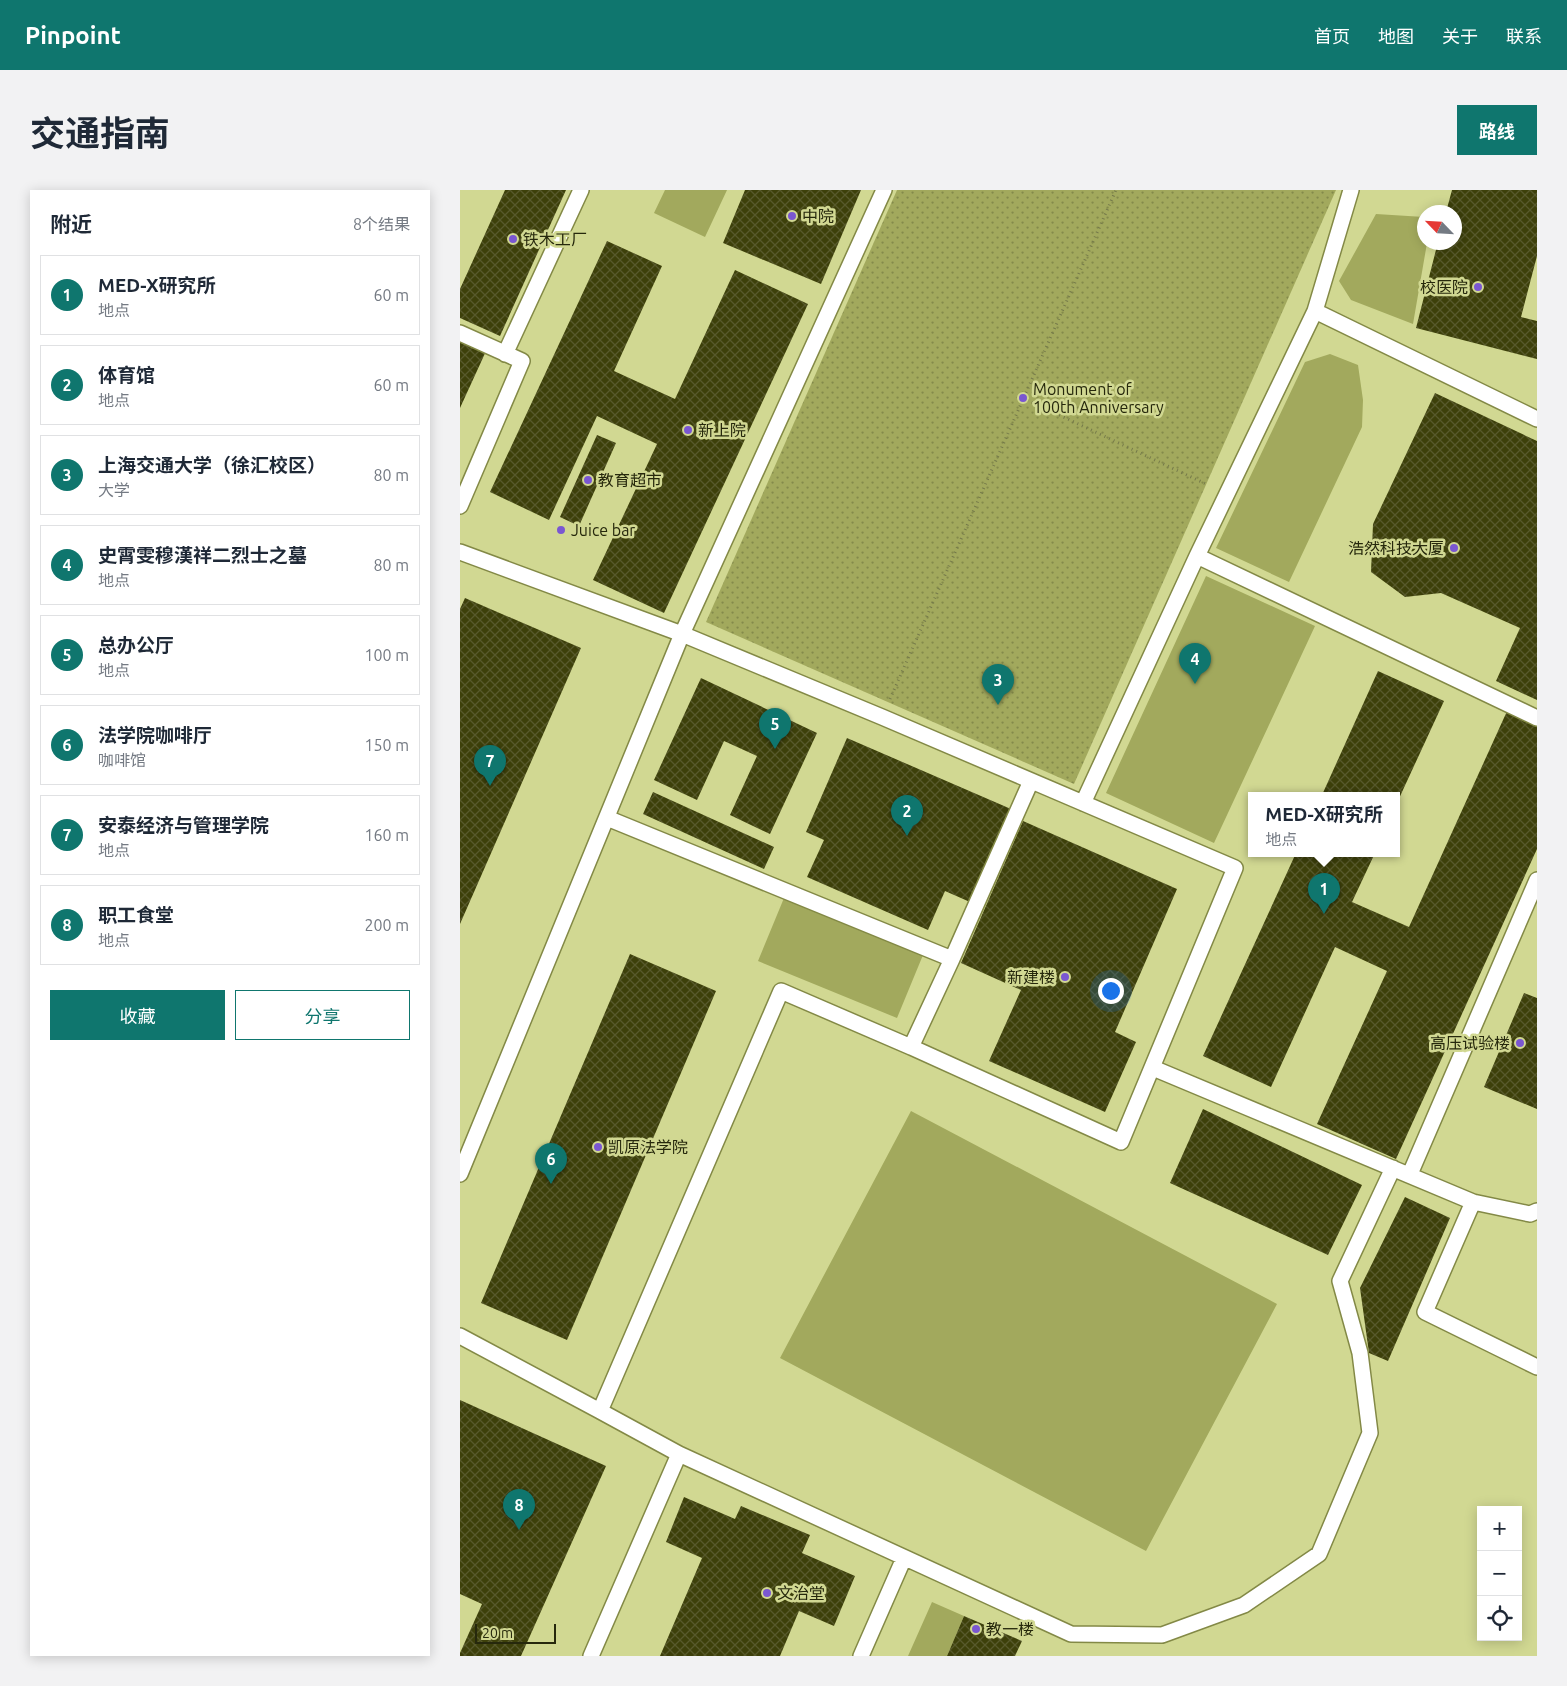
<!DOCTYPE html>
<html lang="zh">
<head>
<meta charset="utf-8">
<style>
	:root { --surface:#fff; --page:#f2f2f3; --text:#1f2937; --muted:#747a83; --line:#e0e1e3; --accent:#0f766e }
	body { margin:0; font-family:Ubuntu,"Noto Sans SC",sans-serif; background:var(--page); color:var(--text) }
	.controls { position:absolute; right:15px; bottom:15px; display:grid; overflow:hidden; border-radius:0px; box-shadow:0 2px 12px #0003 }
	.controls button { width:45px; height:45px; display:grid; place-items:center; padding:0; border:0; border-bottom:1px solid var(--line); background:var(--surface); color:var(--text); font:25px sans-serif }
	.compass { position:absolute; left:957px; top:15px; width:45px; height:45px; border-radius:50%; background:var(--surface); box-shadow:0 2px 12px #0003; rotate:295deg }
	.scale { position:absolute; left:15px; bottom:12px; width:81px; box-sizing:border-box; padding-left:5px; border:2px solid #26280c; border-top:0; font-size:14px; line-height:18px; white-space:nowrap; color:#26280c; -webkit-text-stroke:4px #d1d892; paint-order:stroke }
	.you { position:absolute; left:650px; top:800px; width:18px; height:18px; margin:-12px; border:4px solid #fff; border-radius:50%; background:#1a73e8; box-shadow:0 0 0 8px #1a73e833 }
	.badge { display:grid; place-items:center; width:32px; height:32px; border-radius:50%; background:var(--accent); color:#fff; font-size:16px; font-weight:700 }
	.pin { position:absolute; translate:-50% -41px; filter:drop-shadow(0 1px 2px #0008) }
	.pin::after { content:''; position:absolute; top:26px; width:18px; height:15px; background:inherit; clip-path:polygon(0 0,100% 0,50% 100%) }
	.popup { position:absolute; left:788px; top:602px; width:152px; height:65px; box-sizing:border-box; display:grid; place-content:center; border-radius:0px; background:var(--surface); filter:drop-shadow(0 1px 4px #0005); font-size:16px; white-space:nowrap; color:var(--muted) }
	.popup b { font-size:19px; color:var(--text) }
	.popup::after { content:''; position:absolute; left:50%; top:100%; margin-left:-10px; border:10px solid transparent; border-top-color:var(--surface) }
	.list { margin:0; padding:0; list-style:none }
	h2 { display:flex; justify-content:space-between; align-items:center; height:65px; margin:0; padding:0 20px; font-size:21px }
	h2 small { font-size:16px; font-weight:400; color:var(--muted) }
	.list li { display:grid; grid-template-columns:32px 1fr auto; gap:15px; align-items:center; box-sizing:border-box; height:80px; margin:0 10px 10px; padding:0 10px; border:1px solid var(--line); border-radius:0px }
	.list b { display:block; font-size:19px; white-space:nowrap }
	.list p { margin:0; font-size:16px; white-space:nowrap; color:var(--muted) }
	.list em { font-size:16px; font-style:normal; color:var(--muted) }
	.actions { display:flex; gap:10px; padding:15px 20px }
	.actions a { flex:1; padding:11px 0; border:1px solid var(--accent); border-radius:0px; text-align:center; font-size:18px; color:var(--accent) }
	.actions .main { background:var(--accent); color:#fff }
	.icon { flex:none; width:28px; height:28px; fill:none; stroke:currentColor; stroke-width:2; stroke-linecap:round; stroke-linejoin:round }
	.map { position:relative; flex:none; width:1077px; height:1466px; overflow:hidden; border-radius:0px }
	header { display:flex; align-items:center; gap:30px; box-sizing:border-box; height:70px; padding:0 25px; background:var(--accent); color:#fff }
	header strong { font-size:24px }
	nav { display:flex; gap:28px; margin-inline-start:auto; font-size:18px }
	.intro { display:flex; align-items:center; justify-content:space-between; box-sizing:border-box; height:120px; padding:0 30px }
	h1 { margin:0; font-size:35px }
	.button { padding:12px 22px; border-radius:0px; background:var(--accent); color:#fff; font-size:18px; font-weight:700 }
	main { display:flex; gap:30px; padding:0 30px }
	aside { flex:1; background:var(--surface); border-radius:0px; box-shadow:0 2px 12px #0003 }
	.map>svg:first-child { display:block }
	.grass { fill:#a2a95d }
	.park { fill:url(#park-dots) }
	.building { fill:url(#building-cross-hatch) }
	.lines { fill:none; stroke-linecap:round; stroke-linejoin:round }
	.service-casing { stroke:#838946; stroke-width:18 }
	.path { stroke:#757a4a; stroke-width:3; stroke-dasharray:1 4; stroke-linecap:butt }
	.service { stroke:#fff; stroke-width:15 }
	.poi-dot { fill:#7a57d1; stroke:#d1d892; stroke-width:2 }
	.labels { text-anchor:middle; stroke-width:5; stroke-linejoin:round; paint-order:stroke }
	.poi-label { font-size:16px; fill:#26280c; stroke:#d1d892; text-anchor:start }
</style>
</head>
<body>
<header>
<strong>Pinpoint</strong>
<nav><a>首页</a><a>地图</a><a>关于</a><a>联系</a></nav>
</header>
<div class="intro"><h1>交通指南</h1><a class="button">路线</a></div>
<main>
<aside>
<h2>附近<small>8个结果</small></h2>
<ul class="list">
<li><span class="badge">1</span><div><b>MED-X研究所</b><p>地点</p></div><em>60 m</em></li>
<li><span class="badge">2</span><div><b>体育馆</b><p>地点</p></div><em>60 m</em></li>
<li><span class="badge">3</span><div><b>上海交通大学（徐汇校区）</b><p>大学</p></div><em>80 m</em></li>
<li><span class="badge">4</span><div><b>史霄雯穆漢祥二烈士之墓</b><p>地点</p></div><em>80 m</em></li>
<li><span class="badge">5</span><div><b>总办公厅</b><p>地点</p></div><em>100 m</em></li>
<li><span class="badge">6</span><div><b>法学院咖啡厅</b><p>咖啡馆</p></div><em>150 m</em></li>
<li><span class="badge">7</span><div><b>安泰经济与管理学院</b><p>地点</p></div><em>160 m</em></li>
<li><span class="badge">8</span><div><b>职工食堂</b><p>地点</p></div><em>200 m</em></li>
</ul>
<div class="actions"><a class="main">收藏</a><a>分享</a></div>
</aside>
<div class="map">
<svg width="1077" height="1466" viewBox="0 0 1077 1466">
	<defs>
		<pattern id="park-dots" width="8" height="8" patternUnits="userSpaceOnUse" patternTransform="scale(1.25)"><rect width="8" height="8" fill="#a2a95d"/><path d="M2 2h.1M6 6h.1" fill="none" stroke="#848a4b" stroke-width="1.8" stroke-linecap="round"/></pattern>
		<pattern id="building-cross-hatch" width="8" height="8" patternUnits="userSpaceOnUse" patternTransform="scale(1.25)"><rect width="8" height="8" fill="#3d400a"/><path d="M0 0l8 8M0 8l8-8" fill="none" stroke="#57592c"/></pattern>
	</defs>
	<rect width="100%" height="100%" fill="#d1d892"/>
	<path class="grass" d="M 205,0 L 267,0 L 245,47 L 194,23 Z
		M 916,24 L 964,27 L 964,52 L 967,53 L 953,134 L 891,110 L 879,91 Z
		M 870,164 L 898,175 L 903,210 L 902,237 L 829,392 L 756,358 L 845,172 Z
		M 746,386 L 855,436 L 754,653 L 646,603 Z
		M 324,708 L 463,765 L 437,828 L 298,771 Z
		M 451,921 L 817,1114 L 686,1361 L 320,1168 Z
		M 472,1412 L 504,1426 L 487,1466 L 448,1466 Z"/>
	<path class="park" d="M 437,0 L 876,0 L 614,594 L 246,432 Z"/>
	<path class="building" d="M 45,0 L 106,0 L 40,146 L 0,128 L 0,99 Z
		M 285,0 L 401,0 L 361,94 L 263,53 Z
		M 992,0 L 1077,0 L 1077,66 L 1061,127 L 1077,131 L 1077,169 L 956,138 L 978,52 L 994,52 L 994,22 L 986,22 Z
		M 147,51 L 202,76 L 154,181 L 215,209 L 275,80 L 348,114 L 204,423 L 133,390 L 197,254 L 137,226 L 89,330 L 30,302 Z
		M 0,147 L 27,159 L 0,218 Z
		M 975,203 L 1077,251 L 1077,510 L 1036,491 L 1060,438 L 981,403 L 945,407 L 911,382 L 913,334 Z
		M 137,245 L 156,253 L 119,336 L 100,327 Z
		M 5,408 L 121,458 L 0,734 L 0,419 Z
		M 918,481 L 984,511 L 936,615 L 936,605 L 862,605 Z
		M 241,488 L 357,543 L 310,644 L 270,625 L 297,566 L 264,551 L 237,610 L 194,590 Z
		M 1048,519 L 1077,532 L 1077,659 L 936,969 L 857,934 L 927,781 L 875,757 L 811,897 L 743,866 L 836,663 L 915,663 L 892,712 L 949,737 Z
		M 387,548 L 551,619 L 510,712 L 485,701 L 468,740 L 347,687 L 364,650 L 346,642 Z
		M 193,602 L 314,657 L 304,679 L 183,624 Z
		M 563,631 L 717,699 L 655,842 L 676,852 L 645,922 L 529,871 L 561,800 L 501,773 Z
		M 170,764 L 256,801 L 107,1150 L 21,1113 Z
		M 1064,803 L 1077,808 L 1077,919 L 1024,897 Z
		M 743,919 L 902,995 L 868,1065 L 710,993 Z
		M 945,1007 L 990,1028 L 928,1171 L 909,1163 L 900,1098 Z
		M 0,1210 L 146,1276 L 61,1466 L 0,1466 L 0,1463 L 22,1414 L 0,1404 Z
		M 224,1307 L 275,1329 L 281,1316 L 350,1345 L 342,1363 L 395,1386 L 374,1436 L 339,1421 L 320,1466 L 200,1466 L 242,1368 L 206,1352 Z
		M 504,1426 L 562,1451 L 555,1466 L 487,1466 Z"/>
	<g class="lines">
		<defs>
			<path id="service" d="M 424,0 L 222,444 L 422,527 L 775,678 L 661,952 L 451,857
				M 891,0 L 855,121 L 1077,229
				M 0,143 L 62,171 L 0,316
				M 45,164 L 121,0
				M 0,362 L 222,444 L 0,984
				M 737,366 L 1077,528
				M 623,613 L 737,366 L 855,121
				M 147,628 L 492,769 L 451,857 L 321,801 L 140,1221 L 219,1264
				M 492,769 L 571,591
				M 693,878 L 1013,1012 L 965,1122 L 1077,1177
				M 950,984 L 1077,690
				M 1013,1012 L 1070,1024 L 1077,1021
				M 0,1146 L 140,1221
				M 131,1466 L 219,1264 L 611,1444 L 702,1445 L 784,1415 L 859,1364 L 910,1243 L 900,1163 L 880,1091 L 933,978
				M 401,1466 L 444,1368"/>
		</defs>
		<use href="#service" class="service-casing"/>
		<path class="path" d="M 563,208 L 746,294
			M 430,509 L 656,0"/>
		<use href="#service" class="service"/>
	</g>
	<g class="poi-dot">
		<circle cx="332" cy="26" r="5"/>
		<circle cx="53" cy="49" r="5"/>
		<circle cx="1018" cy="97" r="5"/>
		<circle cx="563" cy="208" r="5"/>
		<circle cx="228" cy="240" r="5"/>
		<circle cx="128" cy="290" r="5"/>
		<circle cx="101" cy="340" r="5"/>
		<circle cx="994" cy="358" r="5"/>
		<circle cx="605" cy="787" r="5"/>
		<circle cx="1060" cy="853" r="5"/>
		<circle cx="138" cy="957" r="5"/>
		<circle cx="307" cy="1403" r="5"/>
		<circle cx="516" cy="1439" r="5"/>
	</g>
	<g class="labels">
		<g class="poi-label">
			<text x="342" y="32">中院</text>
			<text x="63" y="55">铁木工厂</text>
			<text x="1008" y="103" text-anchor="end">校医院</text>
			<text x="573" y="205">Monument of<tspan x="573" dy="18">100th Anniversary</tspan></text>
			<text x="238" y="246">新上院</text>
			<text x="138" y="296">教育超市</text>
			<text x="111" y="346">Juice bar</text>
			<text x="984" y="364" text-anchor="end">浩然科技大厦</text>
			<text x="595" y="793" text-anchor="end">新建楼</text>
			<text x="1050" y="859" text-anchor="end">高压试验楼</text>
			<text x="148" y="963">凯原法学院</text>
			<text x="317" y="1409">文治堂</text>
			<text x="526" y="1445">教一楼</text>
		</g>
	</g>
</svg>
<div class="controls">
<button>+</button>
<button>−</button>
<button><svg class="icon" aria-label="locate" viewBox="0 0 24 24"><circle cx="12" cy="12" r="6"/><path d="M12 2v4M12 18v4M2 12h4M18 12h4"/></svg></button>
</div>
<svg class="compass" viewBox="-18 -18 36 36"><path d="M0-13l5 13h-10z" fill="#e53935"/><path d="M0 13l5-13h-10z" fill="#747a83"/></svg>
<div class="scale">20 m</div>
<div class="you"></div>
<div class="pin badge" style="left:864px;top:724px">1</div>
<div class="popup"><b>MED-X研究所</b>地点</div>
<div class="pin badge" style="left:447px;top:646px">2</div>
<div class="pin badge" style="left:538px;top:515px">3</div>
<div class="pin badge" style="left:735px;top:494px">4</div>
<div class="pin badge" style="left:315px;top:559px">5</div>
<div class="pin badge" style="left:91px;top:994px">6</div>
<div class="pin badge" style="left:30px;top:596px">7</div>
<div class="pin badge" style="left:59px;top:1340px">8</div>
</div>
</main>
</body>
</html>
